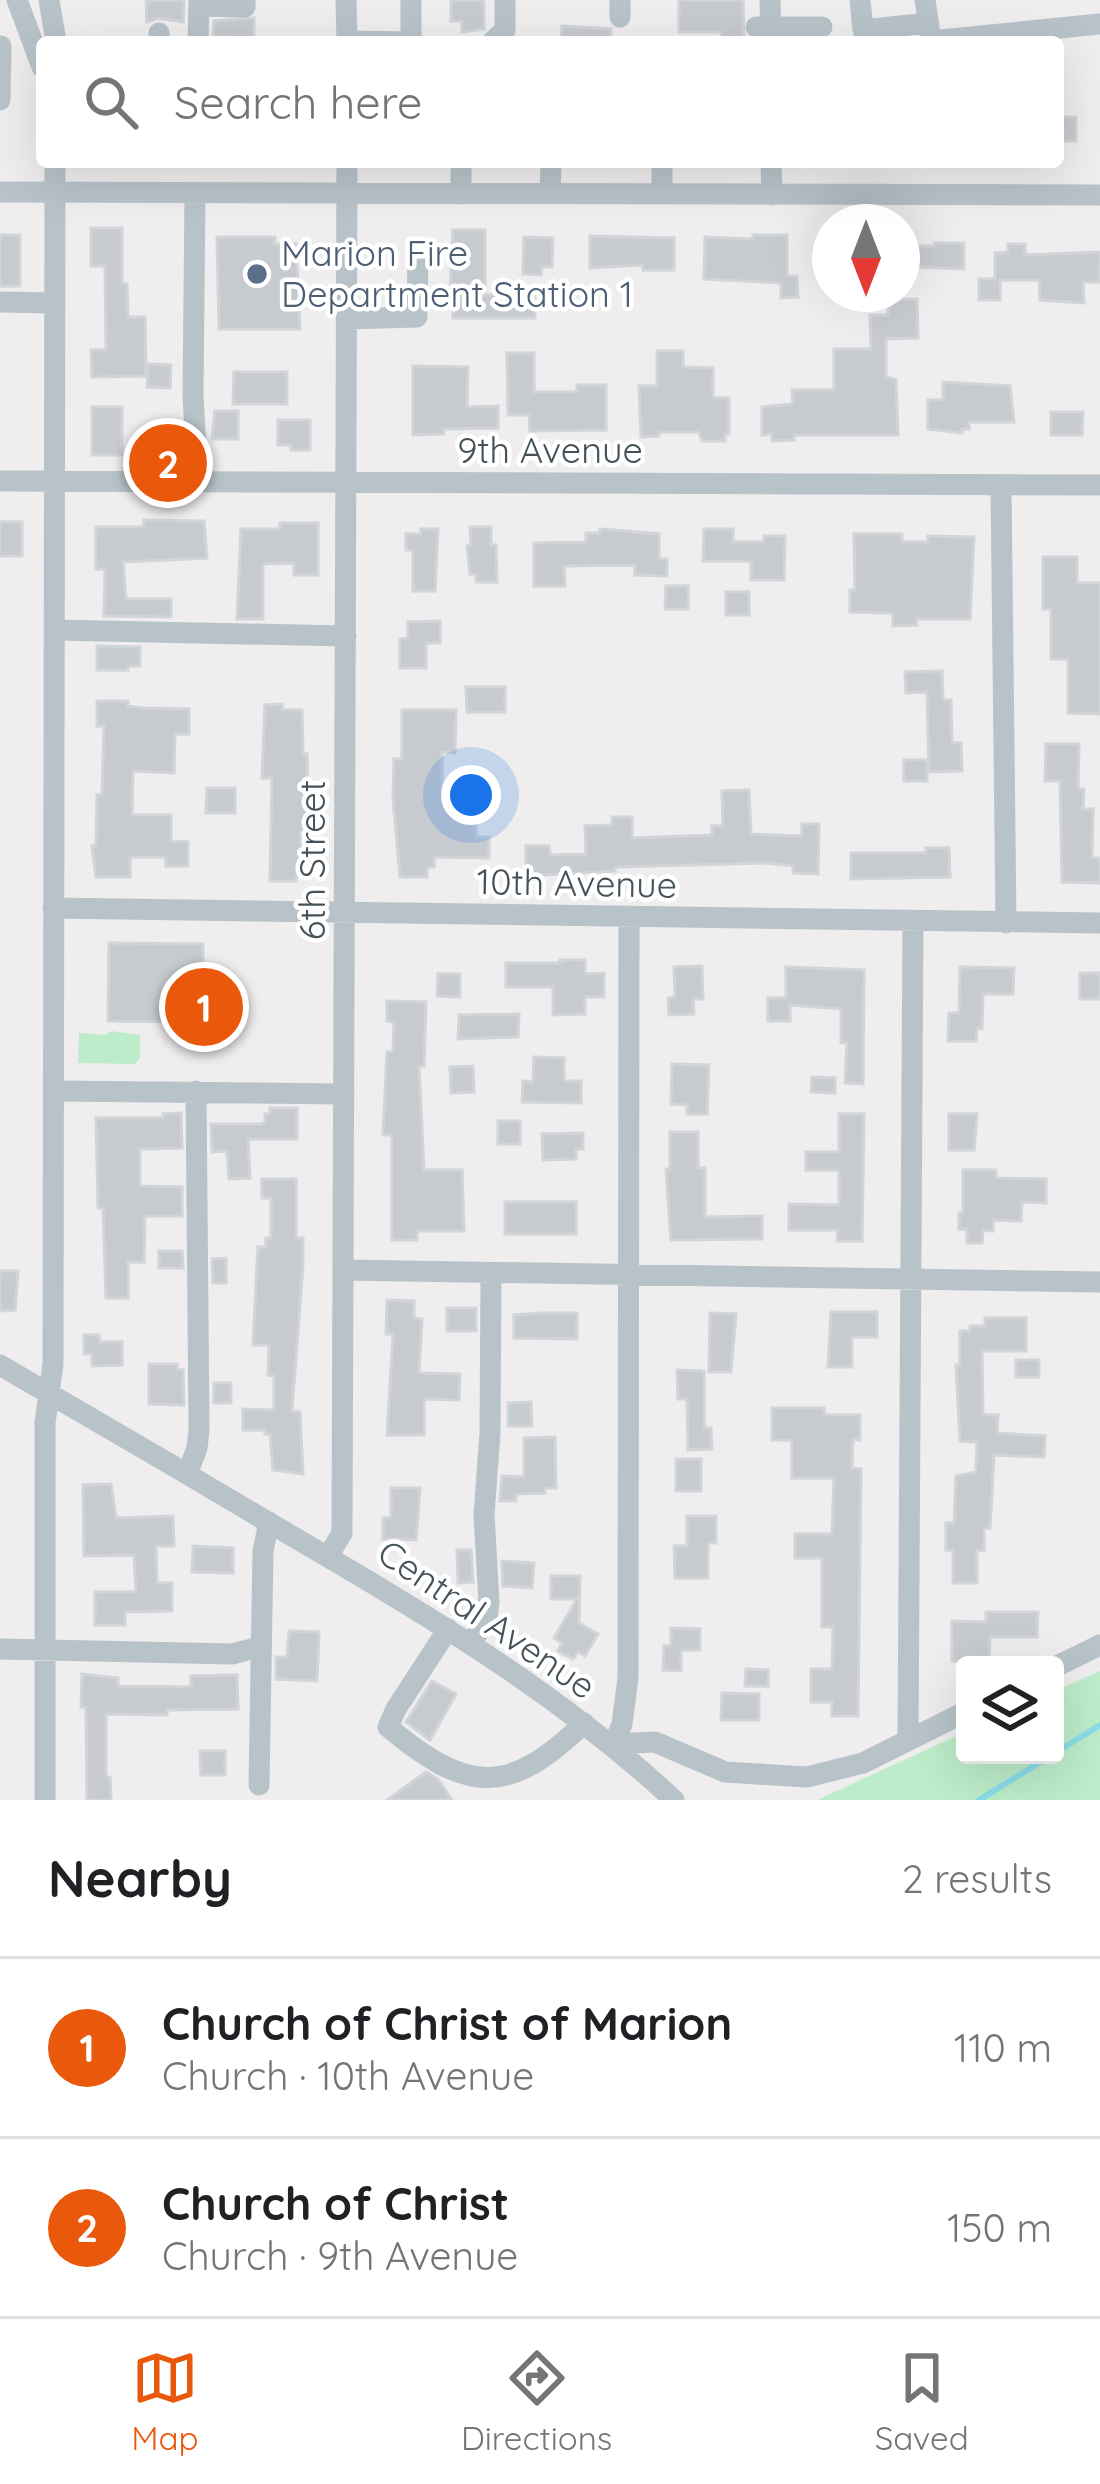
<!DOCTYPE html>
<html lang="en">
<head>
<meta charset="utf-8">
<style>
	:root { --surface:#fff; --page:#f6f6f6; --text:#202124; --muted:#757577; --line:#e0e0e0; --accent:#ea580c }
	body { margin:0; font-family:Quicksand,sans-serif; background:var(--page); color:var(--text) }
	.controls { position:absolute; right:36px; bottom:36px; display:grid; overflow:hidden; border-radius:12px; box-shadow:0 12px 48px #0002 }
	.controls button { width:108px; height:108px; display:grid; place-items:center; padding:0; border:0; border-bottom:3px solid var(--line); background:var(--surface); color:var(--text); font:60px sans-serif }
	.compass { position:absolute; left:812px; top:204px; width:108px; height:108px; border-radius:50%; background:var(--surface); box-shadow:0 12px 48px #0002; rotate:180deg }
	.you { position:absolute; left:471px; top:795px; width:42px; height:42px; margin:-30px; border:9px solid #fff; border-radius:50%; background:#1a73e8; box-shadow:0 0 0 18px #1a73e833 }
	.badge { display:grid; place-items:center; width:78px; height:78px; border-radius:50%; background:var(--accent); color:#fff; font-size:39px; font-weight:700 }
	.pin { position:absolute; translate:-50% -50%; border:6px solid #fff; box-shadow:0 3px 12px #0006 }
	.list { margin:0; padding:0; list-style:none }
	h2 { display:flex; justify-content:space-between; align-items:center; height:156px; margin:0; padding:0 48px; font-size:51px }
	h2 small { font-size:39px; font-weight:400; color:var(--muted) }
	.list li { display:grid; grid-template-columns:78px 1fr auto; gap:36px; align-items:center; box-sizing:border-box; height:180px; padding:0 48px; border-top:3px solid var(--line) }
	.list b { display:block; font-size:45px; white-space:nowrap }
	.list p { margin:0; font-size:39px; white-space:nowrap; color:var(--muted) }
	.list em { font-size:39px; font-style:normal; color:var(--muted) }
	.icon { flex:none; width:66px; height:66px; fill:none; stroke:currentColor; stroke-width:2; stroke-linecap:round; stroke-linejoin:round }
	.map { position:relative; flex:none; width:1100px; height:1800px; overflow:hidden }
	.search { position:absolute; background:var(--surface); box-shadow:0 12px 48px #0002; left:36px; right:36px; top:36px; height:132px; display:flex; align-items:center; gap:30px; box-sizing:border-box; padding:0 42px; border-radius:12px; color:var(--muted); font-size:45px }
	.sheet { height:516px; background:var(--surface) }
	nav { display:flex; justify-content:space-around; align-items:center; box-sizing:border-box; height:168px; border-top:3px solid var(--line); background:var(--surface); font-size:33px; color:var(--muted) }
	nav a { display:grid; justify-items:center; gap:6px }
	nav .on { color:var(--accent) }
	.map>svg:first-child { display:block }
	.green { fill:#bcecca }
	.lines { fill:none; stroke-linecap:round; stroke-linejoin:round }
	.stream { stroke:#8bdde7; stroke-width:6 }
	.building { fill:#c7cacf; stroke:#d1d4d8; stroke-width:3 }
	.minor { stroke:#b8c3c9; stroke-width:21 }
	.service-dot { fill:#5c6f8a; stroke:#fff; stroke-width:4.5 }
	.labels { text-anchor:middle; stroke-width:9; stroke-linejoin:round; paint-order:stroke }
	.service-label { font-size:36px; fill:#4e5e75; stroke:#fff; text-anchor:start }
	.street-label { font-size:36px; fill:#465259; stroke:#fff }
</style>
</head>
<body>
<div class="map">
<svg width="1100" height="1800" viewBox="0 0 1100 1800">
	<rect width="100%" height="100%" fill="#efeded"/>
	<path class="green" d="M 111,1031 L 140,1035 L 140,1058 L 135,1064 L 78,1063 L 79,1033 L 106,1035 Z
		M 1100,1671 L 1100,1800 L 817,1800 L 965,1732 L 965,1755 L 1055,1755 L 1055,1691 Z"/>
	<g class="lines">
		<path class="stream" d="M 1055,1753 L 1100,1725
			M 979,1800 L 1052,1755"/>
	</g>
	<path class="building" d="M 146,0 L 184,0 L 183,22 L 158,18 L 147,22 Z
		M 451,0 L 484,0 L 484,29 L 462,32 L 462,21 L 451,21 Z
		M 679,0 L 743,0 L 744,42 L 721,42 L 721,32 L 679,32 Z
		M 254,18 L 254,42 L 224,41 L 224,37 L 213,37 L 214,21 Z
		M 562,26 L 611,29 L 610,42 L 561,42 Z
		M 1058,117 L 1076,117 L 1076,141 L 1058,141 Z
		M 91,228 L 122,228 L 122,284 L 127,284 L 128,317 L 145,317 L 146,376 L 92,377 L 91,350 L 106,350 L 105,266 L 91,266 Z
		M 453,230 L 485,230 L 485,295 L 534,293 L 535,318 L 453,318 L 453,290 L 450,290 Z
		M 0,235 L 20,235 L 20,286 L 0,286 Z
		M 753,235 L 787,235 L 787,276 L 797,276 L 798,297 L 781,298 L 781,283 L 704,279 L 705,237 L 753,239 Z
		M 590,236 L 674,238 L 674,270 L 643,270 L 643,265 L 590,268 Z
		M 217,237 L 275,237 L 275,244 L 296,244 L 300,329 L 219,329 Z
		M 524,237 L 553,238 L 552,267 L 542,267 L 541,275 L 523,274 Z
		M 935,243 L 964,243 L 964,269 L 918,267 L 918,246 L 935,246 Z
		M 1008,244 L 1025,244 L 1025,255 L 1100,252 L 1099,282 L 1083,282 L 1084,303 L 1040,300 L 1039,280 L 1000,280 L 1000,300 L 979,300 L 979,279 L 995,279 L 995,253 L 1008,252 Z
		M 917,299 L 918,338 L 886,339 L 886,377 L 896,380 L 898,435 L 794,435 L 794,440 L 772,441 L 772,434 L 762,435 L 762,407 L 793,404 L 792,390 L 834,390 L 834,349 L 871,349 L 870,315 L 888,315 L 888,300 Z
		M 657,351 L 683,351 L 683,367 L 713,368 L 713,398 L 729,398 L 729,434 L 725,434 L 725,441 L 702,441 L 699,432 L 659,432 L 659,436 L 641,437 L 639,386 L 657,386 Z
		M 507,353 L 534,353 L 534,392 L 577,392 L 577,385 L 606,385 L 606,430 L 530,431 L 529,415 L 508,415 Z
		M 148,364 L 171,365 L 170,388 L 147,387 Z
		M 413,366 L 468,367 L 467,407 L 498,406 L 498,428 L 444,429 L 444,434 L 413,435 Z
		M 234,372 L 287,372 L 287,404 L 233,404 Z
		M 943,382 L 1010,386 L 1014,422 L 969,422 L 969,429 L 962,429 L 962,433 L 928,429 L 928,400 L 943,400 Z
		M 92,407 L 122,407 L 122,455 L 92,455 Z
		M 215,411 L 238,411 L 238,439 L 212,439 Z
		M 1051,412 L 1083,412 L 1082,435 L 1051,435 Z
		M 278,420 L 310,420 L 310,450 L 291,450 L 291,445 L 278,445 Z
		M 144,520 L 204,521 L 207,558 L 123,562 L 126,599 L 171,599 L 171,617 L 104,616 L 105,569 L 96,569 L 96,527 L 144,527 Z
		M 0,522 L 22,522 L 22,556 L 0,556 Z
		M 280,523 L 318,523 L 318,575 L 294,575 L 294,563 L 263,564 L 263,619 L 237,619 L 241,529 L 280,529 Z
		M 470,527 L 491,527 L 491,545 L 496,545 L 497,582 L 476,582 L 476,574 L 470,574 L 467,546 L 471,546 Z
		M 421,529 L 438,529 L 435,591 L 413,591 L 413,550 L 406,550 L 406,534 L 421,534 Z
		M 600,529 L 659,534 L 659,559 L 667,559 L 667,576 L 635,575 L 635,565 L 564,566 L 565,586 L 534,586 L 534,543 L 586,542 L 586,533 L 600,533 Z
		M 704,529 L 733,529 L 733,542 L 764,542 L 764,536 L 785,536 L 784,580 L 751,580 L 751,561 L 703,561 Z
		M 854,534 L 902,534 L 902,542 L 928,542 L 928,536 L 974,537 L 970,619 L 916,619 L 917,625 L 893,626 L 893,613 L 850,612 L 850,590 L 855,590 Z
		M 1043,557 L 1077,557 L 1077,583 L 1100,583 L 1100,714 L 1068,713 L 1068,659 L 1051,659 L 1051,609 L 1043,609 Z
		M 666,586 L 688,586 L 688,609 L 665,609 Z
		M 726,592 L 749,592 L 749,615 L 726,615 Z
		M 440,621 L 440,643 L 426,643 L 426,668 L 400,668 L 400,639 L 408,638 L 408,622 Z
		M 97,646 L 140,647 L 140,666 L 128,666 L 128,670 L 97,670 Z
		M 942,671 L 943,700 L 951,700 L 952,743 L 961,743 L 962,771 L 929,772 L 927,692 L 906,693 L 905,672 Z
		M 466,687 L 505,687 L 505,712 L 467,712 Z
		M 97,701 L 128,701 L 128,706 L 142,708 L 189,709 L 189,734 L 175,734 L 174,773 L 133,771 L 132,815 L 171,815 L 171,841 L 188,842 L 188,866 L 166,866 L 166,857 L 130,857 L 130,877 L 96,877 L 92,846 L 96,846 L 97,795 L 102,795 L 104,726 L 97,726 Z
		M 282,704 L 282,710 L 302,710 L 303,754 L 307,754 L 309,832 L 301,832 L 301,871 L 297,871 L 296,881 L 270,881 L 272,778 L 262,778 L 265,705 Z
		M 402,710 L 456,710 L 455,753 L 442,752 L 442,788 L 477,788 L 476,837 L 489,837 L 489,858 L 434,857 L 434,867 L 427,867 L 427,877 L 400,877 L 393,799 L 394,759 L 402,759 Z
		M 1046,744 L 1079,744 L 1078,789 L 1084,789 L 1083,809 L 1093,809 L 1092,858 L 1100,858 L 1100,883 L 1062,882 L 1060,781 L 1045,781 Z
		M 904,760 L 927,760 L 927,781 L 904,781 Z
		M 207,788 L 235,788 L 235,813 L 206,813 Z
		M 749,790 L 751,834 L 802,836 L 802,824 L 819,824 L 818,874 L 793,873 L 793,866 L 767,863 L 615,867 L 615,871 L 526,876 L 526,846 L 549,846 L 550,855 L 586,854 L 585,826 L 612,825 L 612,817 L 632,817 L 632,838 L 712,835 L 712,826 L 723,826 L 722,791 Z
		M 926,848 L 949,848 L 950,877 L 851,879 L 851,853 L 926,853 Z
		M 109,943 L 203,944 L 203,979 L 221,979 L 220,1040 L 185,1039 L 185,1022 L 108,1021 Z
		M 560,960 L 585,960 L 585,974 L 604,973 L 604,997 L 585,997 L 585,1014 L 553,1015 L 553,987 L 506,987 L 506,963 L 560,963 Z
		M 702,966 L 703,999 L 693,999 L 694,1014 L 669,1015 L 668,998 L 675,997 L 674,967 Z
		M 786,967 L 864,970 L 863,1084 L 845,1083 L 847,1042 L 841,1043 L 841,1009 L 790,1005 L 790,1021 L 768,1021 L 768,998 L 786,998 Z
		M 960,967 L 1014,968 L 1013,994 L 983,994 L 982,1029 L 977,1028 L 976,1041 L 948,1041 L 949,1013 L 959,1013 Z
		M 1080,973 L 1100,973 L 1100,999 L 1080,999 Z
		M 438,974 L 460,974 L 460,997 L 437,996 Z
		M 387,1001 L 426,1002 L 424,1066 L 419,1066 L 424,1170 L 462,1170 L 464,1231 L 417,1231 L 417,1240 L 392,1240 L 392,1135 L 383,1135 L 387,1052 L 393,1052 L 394,1022 L 387,1021 Z
		M 519,1014 L 518,1037 L 458,1039 L 459,1015 Z
		M 534,1057 L 564,1058 L 564,1081 L 581,1081 L 581,1103 L 522,1102 L 523,1081 L 533,1082 Z
		M 672,1064 L 709,1065 L 707,1114 L 687,1114 L 687,1105 L 671,1104 Z
		M 473,1066 L 474,1092 L 451,1093 L 450,1067 Z
		M 812,1077 L 835,1078 L 835,1093 L 811,1092 Z
		M 270,1108 L 297,1108 L 297,1139 L 248,1139 L 250,1178 L 229,1179 L 227,1151 L 212,1152 L 211,1124 L 261,1124 L 265,1122 L 265,1114 L 270,1114 Z
		M 181,1113 L 182,1148 L 140,1149 L 140,1186 L 182,1187 L 182,1216 L 145,1216 L 144,1262 L 128,1262 L 128,1298 L 106,1298 L 103,1208 L 98,1208 L 96,1118 L 163,1118 L 163,1114 Z
		M 839,1114 L 864,1114 L 862,1241 L 837,1241 L 838,1230 L 789,1230 L 789,1204 L 839,1205 L 839,1170 L 806,1170 L 806,1152 L 839,1152 Z
		M 949,1114 L 977,1114 L 974,1150 L 949,1150 Z
		M 498,1121 L 520,1121 L 520,1144 L 498,1144 Z
		M 670,1132 L 698,1132 L 698,1168 L 705,1168 L 705,1217 L 762,1216 L 762,1239 L 671,1240 L 666,1169 L 670,1169 Z
		M 583,1133 L 583,1149 L 576,1149 L 576,1159 L 543,1160 L 542,1134 Z
		M 963,1170 L 996,1170 L 996,1178 L 1046,1179 L 1046,1203 L 1022,1202 L 1021,1221 L 993,1220 L 993,1231 L 983,1230 L 982,1243 L 967,1243 L 967,1229 L 959,1229 L 959,1213 L 963,1213 Z
		M 262,1179 L 296,1179 L 296,1238 L 303,1238 L 303,1265 L 292,1411 L 300,1412 L 303,1474 L 273,1470 L 270,1434 L 265,1434 L 265,1430 L 243,1430 L 243,1409 L 274,1410 L 274,1376 L 268,1375 L 269,1345 L 253,1345 L 258,1247 L 266,1247 L 266,1238 L 271,1238 L 271,1198 L 262,1198 Z
		M 505,1202 L 576,1202 L 576,1234 L 505,1234 Z
		M 159,1251 L 182,1251 L 183,1268 L 159,1268 Z
		M 226,1258 L 226,1283 L 213,1283 L 212,1259 Z
		M 0,1271 L 18,1271 L 15,1310 L 0,1311 Z
		M 387,1300 L 414,1301 L 414,1318 L 422,1319 L 419,1373 L 460,1374 L 459,1400 L 424,1399 L 424,1435 L 387,1435 L 393,1334 L 386,1334 Z
		M 447,1308 L 476,1308 L 476,1331 L 447,1331 Z
		M 831,1312 L 877,1312 L 877,1337 L 852,1337 L 852,1367 L 828,1367 Z
		M 541,1313 L 577,1313 L 577,1339 L 514,1338 L 514,1315 Z
		M 710,1313 L 736,1314 L 731,1372 L 709,1372 Z
		M 985,1318 L 1026,1318 L 1026,1351 L 982,1351 L 983,1415 L 998,1415 L 997,1433 L 1045,1436 L 1044,1457 L 994,1455 L 990,1528 L 984,1528 L 984,1551 L 977,1550 L 977,1583 L 953,1583 L 953,1550 L 946,1550 L 946,1523 L 954,1523 L 956,1476 L 976,1472 L 977,1442 L 960,1441 L 956,1365 L 960,1365 L 960,1331 L 970,1331 L 970,1326 L 985,1326 Z
		M 84,1335 L 99,1335 L 100,1342 L 122,1342 L 122,1365 L 92,1366 L 92,1354 L 84,1354 Z
		M 1016,1360 L 1039,1360 L 1039,1377 L 1016,1377 Z
		M 149,1364 L 177,1364 L 177,1370 L 183,1370 L 184,1405 L 149,1404 Z
		M 677,1370 L 704,1371 L 704,1428 L 711,1428 L 712,1449 L 688,1450 L 687,1399 L 678,1399 Z
		M 214,1383 L 231,1383 L 231,1403 L 214,1403 Z
		M 531,1402 L 532,1426 L 508,1426 L 508,1403 Z
		M 772,1408 L 824,1408 L 824,1415 L 860,1415 L 860,1440 L 853,1439 L 852,1468 L 861,1469 L 858,1716 L 832,1716 L 832,1702 L 811,1702 L 811,1669 L 832,1669 L 833,1627 L 822,1627 L 822,1558 L 795,1558 L 795,1534 L 832,1534 L 834,1478 L 792,1478 L 792,1440 L 772,1440 Z
		M 555,1437 L 556,1488 L 545,1488 L 545,1493 L 516,1494 L 516,1501 L 500,1501 L 502,1476 L 524,1477 L 524,1438 Z
		M 676,1459 L 701,1459 L 701,1491 L 676,1491 Z
		M 111,1484 L 116,1518 L 173,1516 L 174,1546 L 156,1546 L 157,1583 L 172,1583 L 172,1611 L 125,1612 L 125,1625 L 95,1625 L 95,1592 L 136,1592 L 134,1555 L 84,1556 L 83,1485 Z
		M 391,1488 L 420,1488 L 416,1540 L 383,1539 L 383,1518 L 391,1518 Z
		M 687,1516 L 716,1516 L 716,1543 L 708,1543 L 708,1578 L 675,1578 L 674,1546 L 687,1546 Z
		M 193,1546 L 233,1548 L 233,1573 L 192,1572 Z
		M 457,1550 L 471,1550 L 473,1582 L 458,1583 Z
		M 502,1561 L 534,1563 L 532,1588 L 503,1586 Z
		M 551,1576 L 580,1576 L 579,1623 L 598,1634 L 585,1656 L 578,1652 L 573,1659 L 558,1651 L 562,1643 L 554,1638 L 577,1599 L 551,1599 Z
		M 986,1612 L 1038,1612 L 1037,1637 L 990,1637 L 989,1662 L 952,1661 L 952,1621 L 986,1622 Z
		M 671,1628 L 700,1629 L 700,1650 L 681,1650 L 681,1671 L 663,1670 L 664,1646 L 671,1646 Z
		M 289,1631 L 319,1632 L 317,1681 L 276,1679 L 276,1657 L 287,1657 Z
		M 746,1669 L 768,1670 L 768,1686 L 745,1686 Z
		M 82,1674 L 118,1678 L 118,1686 L 191,1687 L 191,1676 L 237,1675 L 238,1709 L 167,1710 L 167,1715 L 106,1714 L 106,1777 L 110,1777 L 111,1800 L 87,1800 L 86,1707 L 81,1707 Z
		M 432,1681 L 456,1694 L 430,1740 L 406,1722 Z
		M 722,1693 L 759,1694 L 759,1720 L 721,1720 Z
		M 200,1751 L 225,1751 L 225,1775 L 201,1775 Z
		M 426,1772 L 438,1779 L 452,1800 L 387,1800 Z"/>
	<g class="lines">
		<path class="minor" d="M 17,0 L 42,67
			M 49,0 L 56,42
			M 346,0 L 347,42
			M 620,0 L 620,17
			M 770,0 L 771,41
			M 860,0 L 863,30 L 928,23
			M 925,0 L 931,41 L 1099,24
			M 199,6 L 245,7 L 245,0
			M 756,27 L 822,27
			M 159,33 L 159,42
			M 347,41 L 414,42
			M 411,41 L 411,0
			M 198,42 L 199,0
			M 492,42 L 505,30 L 505,0
			M 0,100 L 1,46
			M 771,162 L 772,195
			M 0,192 L 1100,195
			M 195,194 L 193,397 L 198,482
			M 461,194 L 461,162
			M 550,194 L 551,162
			M 662,194 L 662,162
			M 0,302 L 55,303
			M 347,319 L 417,317 L 418,250
			M 0,481 L 1100,485
			M 1001,485 L 1006,923
			M 54,630 L 346,636
			M 53,908 L 1100,923
			M 53,1091 L 344,1094
			M 344,1270 L 1100,1282
			M 0,1365 C 90,1417 179,1469 268,1522 C 410,1605 553,1687 674,1800
			M 188,1472 L 197,1448 L 199,1430 L 196,1091
			M 329,1555 L 342,1533 L 347,162
			M 448,1629 L 396,1709 L 388,1727 C 467,1793 508,1797 584,1723
			M 471,1644 L 487,1618 L 489,1602 L 484,1515 L 490,1433 L 491,1273
			M 0,1649 L 232,1654 L 259,1647
			M 1055,1667 L 1100,1645
			M 908,1740 L 913,922
			M 614,1744 L 622,1724 L 628,1678 L 629,917
			M 614,1744 L 655,1742 L 725,1772 L 807,1777 L 863,1763 L 965,1712
			M 259,1785 L 263,1551 L 269,1522
			M 45,1800 L 45,1423 L 53,1364 L 55,162"/>
	</g>
	<circle class="service-dot" cx="257" cy="274" r="12"/>
	<g class="labels">
		<g class="service-label">
			<text x="281" y="266">Marion Fire<tspan x="281" dy="41">Department Station 1</tspan></text>
		</g>
		<g class="street-label">
			<text x="550" y="463">9th Avenue</text>
			<text transform="translate(312 860) rotate(-90)" y="13">6th Street</text>
			<text transform="translate(577 883) rotate(1)" y="13">10th Avenue</text>
			<text transform="translate(487 1619) rotate(34)" y="13">Central Avenue</text>
		</g>
	</g>
</svg>
<div class="controls">
<button><svg class="icon" aria-label="layers" viewBox="0 0 24 24"><path d="M12 4l9 5-9 5-9-5zM3 14l9 5 9-5"/></svg></button>
</div>
<svg class="compass" viewBox="-18 -18 36 36"><path d="M0-13l5 13h-10z" fill="#e53935"/><path d="M0 13l5-13h-10z" fill="#757577"/></svg>
<div class="you"></div>
<div class="pin badge" style="left:204px;top:1007px">1</div>
<div class="pin badge" style="left:168px;top:463px">2</div>
<div class="search"><svg class="icon" aria-label="search" viewBox="0 0 24 24"><circle cx="10" cy="10" r="6"/><path d="M15 15l6 6"/></svg>Search here</div>
</div>
<section class="sheet">
<h2>Nearby<small>2 results</small></h2>
<ul class="list">
<li><span class="badge">1</span><div><b>Church of Christ of Marion</b><p>Church · 10th Avenue</p></div><em>110 m</em></li>
<li><span class="badge">2</span><div><b>Church of Christ</b><p>Church · 9th Avenue</p></div><em>150 m</em></li>
</ul>
</section>
<nav>
<a class="on"><svg class="icon" aria-label="map" viewBox="0 0 24 24"><path d="M3 6l6-2 6 2 6-2v14l-6 2-6-2-6 2zM9 4v14M15 6v14"/></svg>Map</a>
<a><svg class="icon" aria-label="directions" viewBox="0 0 24 24"><path d="M12 3l9 9-9 9-9-9zM9 14v-3h6M13 9l2 2-2 2"/></svg>Directions</a>
<a><svg class="icon" aria-label="saved" viewBox="0 0 24 24"><path d="M7 4h10v16l-5-4-5 4z"/></svg>Saved</a>
</nav>
</body>
</html>
